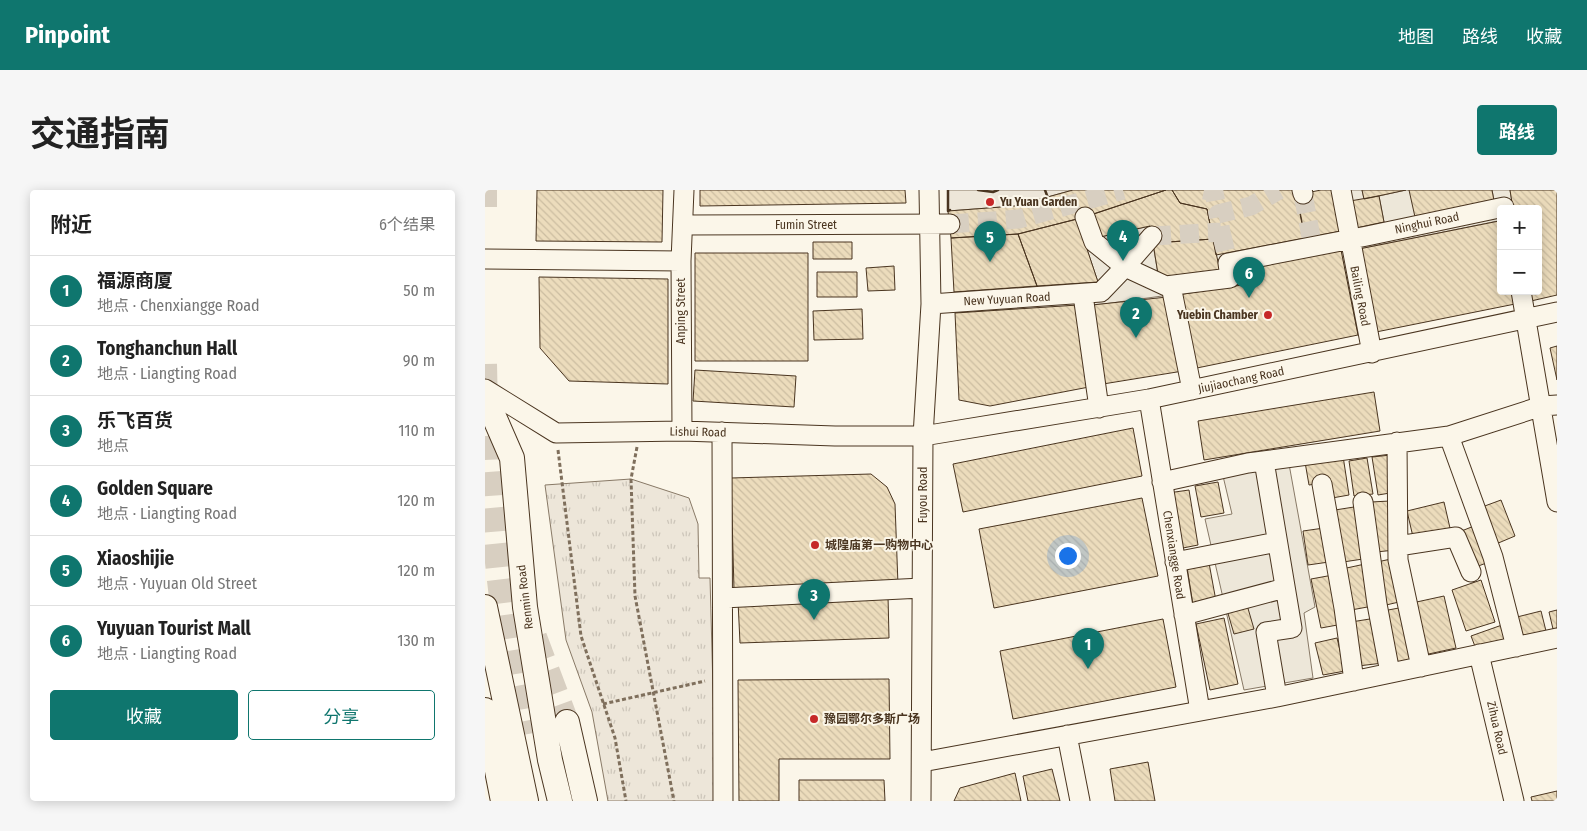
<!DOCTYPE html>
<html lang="zh">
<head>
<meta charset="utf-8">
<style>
	:root { --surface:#fff; --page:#f6f6f6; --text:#222; --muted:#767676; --line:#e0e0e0; --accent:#0f766e }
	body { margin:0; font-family:"Fira Sans Condensed","Noto Sans SC",sans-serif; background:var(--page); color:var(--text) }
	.controls { position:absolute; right:15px; top:15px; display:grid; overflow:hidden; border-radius:5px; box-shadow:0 2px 12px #0003 }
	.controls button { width:45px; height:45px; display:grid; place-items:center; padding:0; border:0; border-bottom:1px solid var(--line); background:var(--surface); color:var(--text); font:25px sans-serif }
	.you { position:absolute; left:582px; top:365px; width:18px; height:18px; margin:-12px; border:4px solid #fff; border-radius:50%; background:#1a73e8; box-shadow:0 0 0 8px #1a73e833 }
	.badge { display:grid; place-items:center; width:32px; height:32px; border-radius:50%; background:var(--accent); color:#fff; font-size:16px; font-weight:700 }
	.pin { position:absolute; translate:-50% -41px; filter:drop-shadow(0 1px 2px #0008) }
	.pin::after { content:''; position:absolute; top:26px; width:18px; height:15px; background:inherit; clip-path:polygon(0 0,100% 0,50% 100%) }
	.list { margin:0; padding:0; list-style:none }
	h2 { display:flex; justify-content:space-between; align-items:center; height:65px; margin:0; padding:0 20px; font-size:21px }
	h2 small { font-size:16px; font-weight:400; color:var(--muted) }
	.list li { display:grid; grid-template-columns:32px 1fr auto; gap:15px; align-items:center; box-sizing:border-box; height:70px; padding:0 20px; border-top:1px solid var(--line) }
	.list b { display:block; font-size:19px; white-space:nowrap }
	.list p { margin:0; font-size:16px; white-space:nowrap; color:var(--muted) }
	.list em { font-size:16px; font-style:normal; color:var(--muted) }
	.actions { display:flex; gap:10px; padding:15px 20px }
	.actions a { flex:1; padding:11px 0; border:1px solid var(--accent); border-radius:5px; text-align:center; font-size:18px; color:var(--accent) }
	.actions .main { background:var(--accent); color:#fff }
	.map { position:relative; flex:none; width:1072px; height:611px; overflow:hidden; border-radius:5px }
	header { display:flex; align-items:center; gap:30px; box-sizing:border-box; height:70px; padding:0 25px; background:var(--accent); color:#fff }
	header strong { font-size:24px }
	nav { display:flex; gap:28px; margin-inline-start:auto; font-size:18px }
	.intro { display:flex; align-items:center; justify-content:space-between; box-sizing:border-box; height:120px; padding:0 30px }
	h1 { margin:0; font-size:35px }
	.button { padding:12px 22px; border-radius:5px; background:var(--accent); color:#fff; font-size:18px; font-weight:700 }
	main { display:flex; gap:30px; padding:0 30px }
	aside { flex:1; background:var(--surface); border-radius:5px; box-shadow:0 2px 12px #0003 }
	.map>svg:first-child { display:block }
	.park { fill:url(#park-tufts); stroke:#887966 }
	.garden { fill:#ede6d9; stroke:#887966 }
	.parking { fill:#ede7d9; stroke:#887966 }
	.building { fill:url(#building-back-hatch); stroke:#4a3520 }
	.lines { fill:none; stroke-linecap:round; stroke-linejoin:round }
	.minor-tunnel { stroke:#d8cfc1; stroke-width:19; stroke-dasharray:19 9; stroke-linecap:butt }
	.major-tunnel { stroke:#d8cfc1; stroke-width:24; stroke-dasharray:24 12; stroke-linecap:butt }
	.minor-casing { stroke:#4a3520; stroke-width:21 }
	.major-casing { stroke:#4a3520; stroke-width:26 }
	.path { stroke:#7f6f5c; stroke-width:3; stroke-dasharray:4 2.5; stroke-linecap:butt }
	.minor { stroke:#fbf6e9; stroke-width:19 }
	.major { stroke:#fbf6e9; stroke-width:24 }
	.wall { stroke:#4a3520; stroke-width:2.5 }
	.poi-dot { fill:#c62828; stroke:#fbf6e9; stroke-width:2 }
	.labels { text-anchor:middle; stroke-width:4; stroke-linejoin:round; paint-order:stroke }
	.poi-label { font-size:12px; font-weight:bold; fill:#4a3520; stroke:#fbf6e9; text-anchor:start }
	.street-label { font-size:12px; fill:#4a3520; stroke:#fbf6e9 }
</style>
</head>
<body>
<header>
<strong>Pinpoint</strong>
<nav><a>地图</a><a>路线</a><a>收藏</a></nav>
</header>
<div class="intro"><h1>交通指南</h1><a class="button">路线</a></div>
<main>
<aside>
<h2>附近<small>6个结果</small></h2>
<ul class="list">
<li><span class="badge">1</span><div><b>福源商厦</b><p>地点 · Chenxiangge Road</p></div><em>50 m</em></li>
<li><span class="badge">2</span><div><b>Tonghanchun Hall</b><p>地点 · Liangting Road</p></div><em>90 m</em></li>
<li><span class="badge">3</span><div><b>乐飞百货</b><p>地点</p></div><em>110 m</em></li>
<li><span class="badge">4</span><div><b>Golden Square</b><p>地点 · Liangting Road</p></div><em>120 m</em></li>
<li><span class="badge">5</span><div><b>Xiaoshijie</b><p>地点 · Yuyuan Old Street</p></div><em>120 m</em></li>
<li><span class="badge">6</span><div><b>Yuyuan Tourist Mall</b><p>地点 · Liangting Road</p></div><em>130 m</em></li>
</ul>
<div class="actions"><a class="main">收藏</a><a>分享</a></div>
</aside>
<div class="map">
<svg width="1072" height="611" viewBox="0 0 1072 611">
	<defs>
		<pattern id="park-tufts" width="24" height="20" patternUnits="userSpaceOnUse" patternTransform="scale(1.25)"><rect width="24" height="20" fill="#ede6d9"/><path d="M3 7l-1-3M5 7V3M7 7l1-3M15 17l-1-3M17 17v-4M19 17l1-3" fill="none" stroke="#cdc6ba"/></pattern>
		<pattern id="building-back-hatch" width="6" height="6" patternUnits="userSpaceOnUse" patternTransform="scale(1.25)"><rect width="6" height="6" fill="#ecdcbc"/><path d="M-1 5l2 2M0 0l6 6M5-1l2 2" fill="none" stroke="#ccbda1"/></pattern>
	</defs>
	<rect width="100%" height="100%" fill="#fbf6e9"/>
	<path class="park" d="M 146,289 L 204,308 L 213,334 L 214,388 L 225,388 L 231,611 L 123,611 L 107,522 L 81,450 L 60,295 Z"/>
	<path class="garden" d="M 463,0 L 588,0 L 530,16 L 463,21 Z"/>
	<path class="parking" d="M 848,0 L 877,0 L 879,9 L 871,38 L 899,32 L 894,6 L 921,0 L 1009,10 L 1007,0 L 1025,0 L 1028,19 L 1016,19 L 1016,42 L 1013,31 L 874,59 L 891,142 L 873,145 L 856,61 L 757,95 L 619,114 L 470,123 L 469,102 L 613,92 L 592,29 L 615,47 L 665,36 L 674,90 L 735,81 L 731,65 Z
		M 804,274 L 830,417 L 819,423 L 828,488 L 759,500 L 720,329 L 747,324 L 738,286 Z"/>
	<path class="building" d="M 52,0 L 178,0 L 177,52 L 51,51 Z
		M 215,0 L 420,0 L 421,13 L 215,16 Z
		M 588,0 L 681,0 L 600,27 L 533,44 L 466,48 L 463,21 L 530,16 Z
		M 681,0 L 687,0 L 695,13 L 722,19 L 728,49 L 668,53 L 665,36 L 615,47 L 608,24 Z
		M 687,0 L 811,0 L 820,48 L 731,65 L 722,19 L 695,13 Z
		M 836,0 L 848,0 L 856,41 L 820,48 L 811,5 Z
		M 877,0 L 921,0 L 879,9 Z
		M 924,0 L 1007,0 L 1009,11 L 930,27 Z
		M 1025,0 L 1072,0 L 1072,105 L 1046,111 L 1044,101 L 1053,101 L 1053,19 L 1028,19 Z
		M 894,6 L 899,32 L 871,38 L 865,11 Z
		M 592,29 L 613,92 L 552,96 L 533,44 Z
		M 1014,31 L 1016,42 L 1016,101 L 1028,101 L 1030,114 L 891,142 L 874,59 Z
		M 533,44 L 552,96 L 469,102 L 466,48 Z
		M 728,49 L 735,81 L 674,90 L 668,53 Z
		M 328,52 L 367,52 L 367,69 L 328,69 Z
		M 856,60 L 873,145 L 707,179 L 692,105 L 757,95 L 754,80 Z
		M 210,63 L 323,63 L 323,171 L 210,171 Z
		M 409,76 L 410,100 L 383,101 L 381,78 Z
		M 332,82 L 372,82 L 372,107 L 332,107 Z
		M 54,87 L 183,89 L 183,194 L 84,191 L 55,158 Z
		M 682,107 L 698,181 L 618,194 L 607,115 Z
		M 593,115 L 604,197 L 505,216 L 474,210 L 470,123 Z
		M 377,119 L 378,149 L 329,150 L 328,121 Z
		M 1072,156 L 1072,190 L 1065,158 Z
		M 210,180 L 311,186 L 309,217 L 208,211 Z
		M 889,202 L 895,241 L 719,270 L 713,231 Z
		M 648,238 L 657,286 L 478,322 L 468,274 Z
		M 906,265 L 905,303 L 893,305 L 887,267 Z
		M 858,266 L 864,305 L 847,308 L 844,292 L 824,295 L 820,272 Z
		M 882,268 L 888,304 L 869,306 L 864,271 Z
		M 386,284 L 402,297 L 410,314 L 413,395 L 249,400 L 246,288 Z
		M 733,292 L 739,323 L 716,327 L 710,296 Z
		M 704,300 L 713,355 L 693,359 L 683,303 Z
		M 657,308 L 673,386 L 509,418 L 494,339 Z
		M 1016,310 L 1030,346 L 1011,354 L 997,317 Z
		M 905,311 L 910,360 L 891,362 L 886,312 Z
		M 959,312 L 965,338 L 928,347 L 922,321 Z
		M 869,317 L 878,369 L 858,372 L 850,320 Z
		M 989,336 L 1004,372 L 988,378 L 974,342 Z
		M 839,338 L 844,372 L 823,375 L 818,341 Z
		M 906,369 L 914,412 L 901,415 L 892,372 Z
		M 724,373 L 731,411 L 708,415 L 702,377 Z
		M 880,374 L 888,416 L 866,420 L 857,379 Z
		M 848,385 L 858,434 L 836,438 L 826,389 Z
		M 996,390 L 1010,432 L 981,441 L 967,400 Z
		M 403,406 L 404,448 L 255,453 L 253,411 Z
		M 959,406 L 971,458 L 939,465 L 927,413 Z
		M 762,415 L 769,439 L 749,444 L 742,420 Z
		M 919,417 L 929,469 L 909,473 L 898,421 Z
		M 1072,420 L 1072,438 L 1068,439 L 1064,422 Z
		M 1056,421 L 1061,441 L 1034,448 L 1028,428 Z
		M 739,428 L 753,494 L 725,500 L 711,434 Z
		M 891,428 L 898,473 L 873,476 L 866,432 Z
		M 678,429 L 691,497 L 528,529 L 515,461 Z
		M 1017,435 L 1022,449 L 991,459 L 986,446 Z
		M 852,448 L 860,481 L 838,485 L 830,453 Z
		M 404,489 L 405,569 L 294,569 L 294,611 L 254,611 L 253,490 Z
		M 663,572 L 670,611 L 630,611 L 625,579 Z
		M 567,579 L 575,611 L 543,611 L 538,586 Z
		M 530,583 L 536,611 L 469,611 L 475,598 Z
		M 314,590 L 399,590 L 400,611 L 314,611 Z
		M 1072,601 L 1072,611 L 1047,611 L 1046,607 Z"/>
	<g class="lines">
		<path class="minor-tunnel" d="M 719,0 L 729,2 L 733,24
			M 818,4 L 826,47
			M 465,34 L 534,29 L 638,0
			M 736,42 L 741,63
			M 667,46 L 736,42 L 733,24 L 766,16 L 794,0"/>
		<path class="major-tunnel" d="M 0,17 L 0,0
			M 0,174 C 2,297 14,424 38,545
			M 50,447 L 82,532"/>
		<defs>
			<path id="minor" d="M 817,0 L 818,4
				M 856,0 L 887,163
				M 600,27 L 609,52 L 640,77 L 667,46
				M 198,35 L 465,34
				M 0,69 L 196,71
				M 686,96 L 707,200
				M 1036,101 L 1072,312
				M 598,105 L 614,218
				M 446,114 L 616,102 L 640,77 L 681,96 L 745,88 L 743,73 L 882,46 L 1019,17
				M 0,199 L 71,243 L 197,241 L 350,246 L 438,246 L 664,209 L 1072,122
				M 664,209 L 715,521
				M 197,241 L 196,71 L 199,0
				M 237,242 L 238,611
				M 964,246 L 1008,367 L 1031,457
				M 912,252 L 913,370 L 936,477
				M 779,271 L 807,438 L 781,442 L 792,507
				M 677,292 L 763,273 L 964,246 L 1057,216 L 1072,215
				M 837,294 L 859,418 L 869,491
				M 878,312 L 892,414 L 905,483
				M 913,356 L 971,347 L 986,382
				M 690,372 L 792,352
				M 238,408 L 437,398
				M 699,425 L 800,398
				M 994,464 L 1029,611
				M 582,545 L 595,611
				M 437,572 L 792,507 L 1072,448
				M 436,611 L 438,246 L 446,114 L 444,0"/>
			<path id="major" d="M 0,206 L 27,268 L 40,417 L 65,570 L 75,611
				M 0,417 L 41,611
				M 0,520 L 18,611
				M 82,532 L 100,611"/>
		</defs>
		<use href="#minor" class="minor-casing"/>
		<use href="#major" class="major-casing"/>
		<path class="path" d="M 152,257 L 146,289 L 150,406 L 189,611
			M 73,260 L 96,446 L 130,548 L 141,611
			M 118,514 L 220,491"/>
		<use href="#minor" class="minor"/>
		<use href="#major" class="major"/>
		<path class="wall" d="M 463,0 L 463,21 L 465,20
			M 493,0 L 508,2 L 513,0
			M 560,0 L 563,8"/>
	</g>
	<g class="poi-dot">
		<circle cx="505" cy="12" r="5"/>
		<circle cx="783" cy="125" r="5"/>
		<circle cx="330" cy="355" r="5"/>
		<circle cx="329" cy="529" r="5"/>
	</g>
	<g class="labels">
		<g class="poi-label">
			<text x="515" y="16">Yu Yuan Garden</text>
			<text x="773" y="129" text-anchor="end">Yuebin Chamber</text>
			<text x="340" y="359">城隍庙第一购物中心</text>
			<text x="339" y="533">豫园鄂尔多斯广场</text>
		</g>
		<g class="street-label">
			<text transform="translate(942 33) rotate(-12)" y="4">Ninghui Road</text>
			<text x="321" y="39">Fumin Street</text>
			<text transform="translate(875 106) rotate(79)" y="4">Bailing Road</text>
			<text transform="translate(522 109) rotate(-3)" y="4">New Yuyuan Road</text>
			<text transform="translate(196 121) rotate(-90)" y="4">Anping Street</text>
			<text transform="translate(756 190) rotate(-12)" y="4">Jiujiaochang Road</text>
			<text transform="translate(213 242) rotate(1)" y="4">Lishui Road</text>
			<text transform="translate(438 305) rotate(-90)" y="4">Fuyou Road</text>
			<text transform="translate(689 365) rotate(81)" y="4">Chenxiangge Road</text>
			<text transform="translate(40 407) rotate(-97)" y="4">Renmin Road</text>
			<text transform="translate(1012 538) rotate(77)" y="4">Zihua Road</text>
		</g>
	</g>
</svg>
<div class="controls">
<button>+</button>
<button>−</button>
</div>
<div class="you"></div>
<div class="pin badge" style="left:603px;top:479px">1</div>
<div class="pin badge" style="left:651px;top:148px">2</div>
<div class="pin badge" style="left:329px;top:430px">3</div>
<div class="pin badge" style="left:638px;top:71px">4</div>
<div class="pin badge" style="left:505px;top:72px">5</div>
<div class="pin badge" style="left:764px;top:108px">6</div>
</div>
</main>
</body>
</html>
